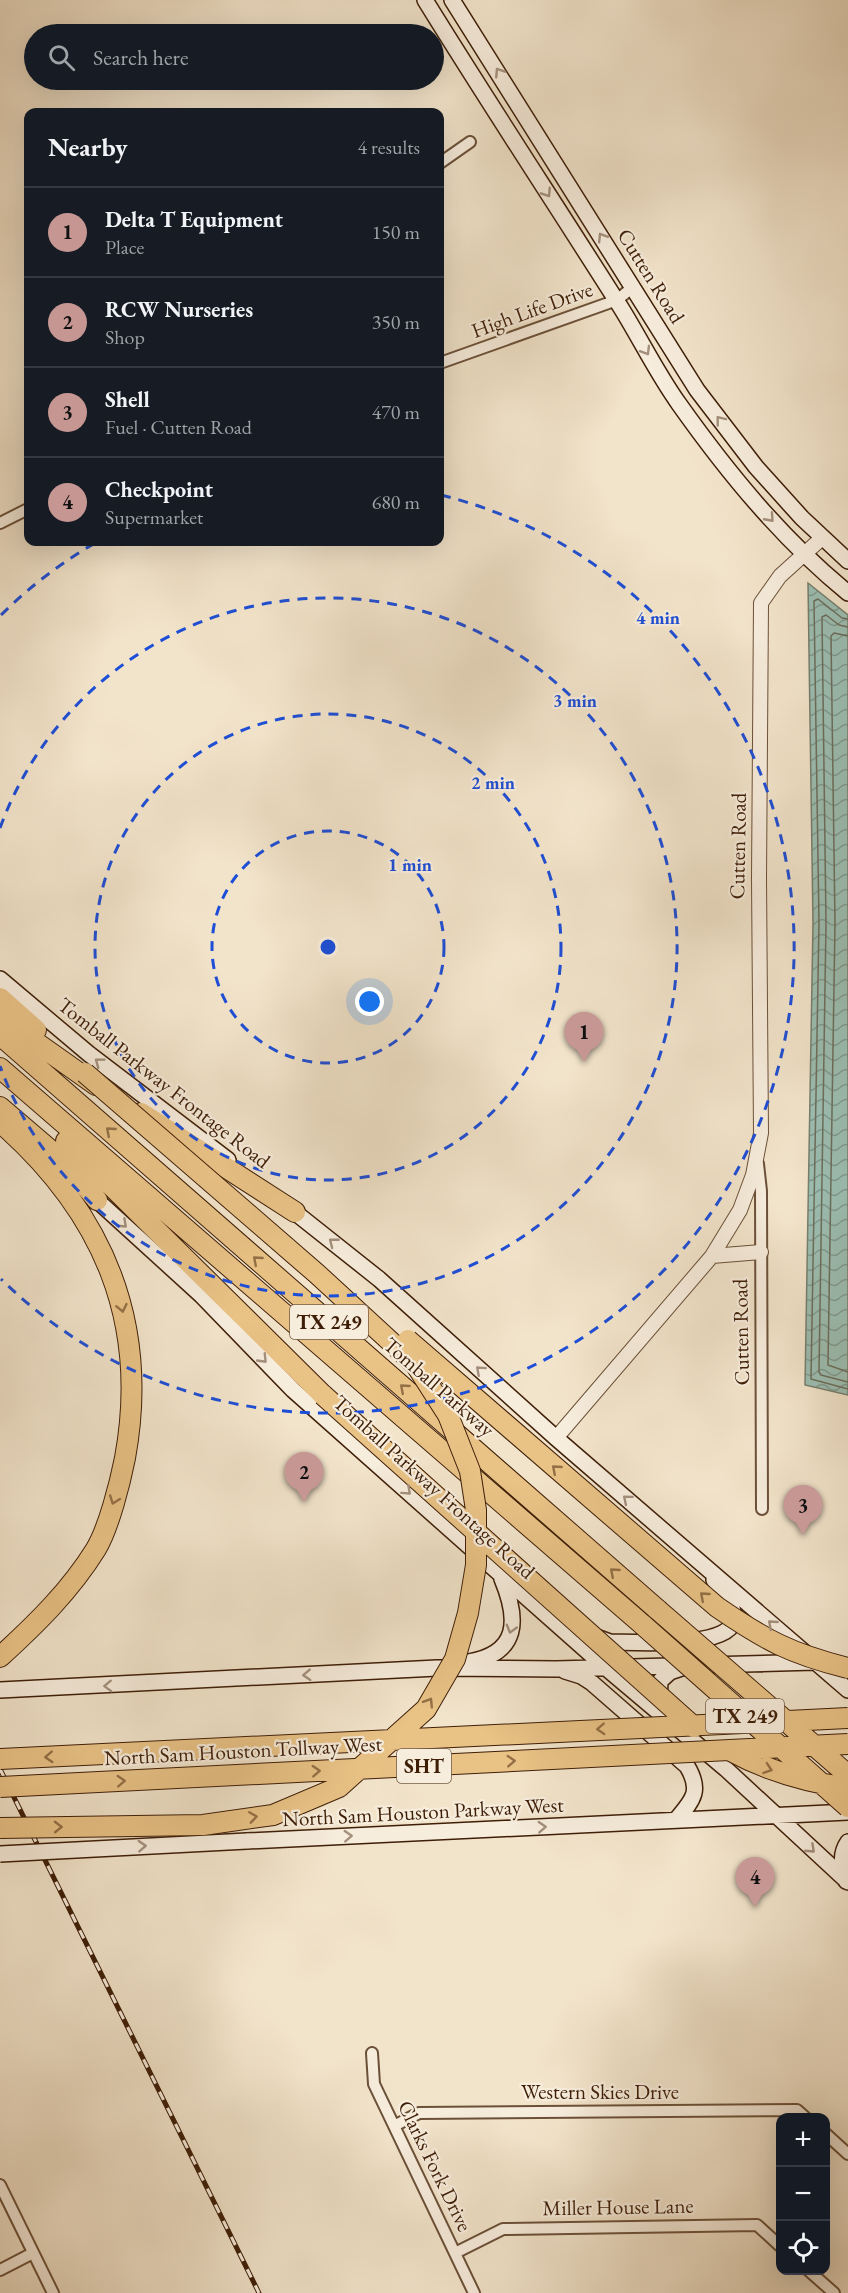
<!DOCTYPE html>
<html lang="en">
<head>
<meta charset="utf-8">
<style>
	:root { --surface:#171b24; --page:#20242c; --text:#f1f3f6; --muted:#9ea1a6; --line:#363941; --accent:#c59692 }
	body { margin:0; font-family:"EB Garamond",serif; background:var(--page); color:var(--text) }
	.controls { position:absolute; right:18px; bottom:18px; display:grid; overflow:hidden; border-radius:12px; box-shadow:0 6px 24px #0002 }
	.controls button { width:54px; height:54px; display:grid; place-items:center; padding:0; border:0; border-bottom:2px solid var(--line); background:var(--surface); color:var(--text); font:30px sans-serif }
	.you { position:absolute; left:370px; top:1002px; width:21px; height:21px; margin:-15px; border:4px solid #fff; border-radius:50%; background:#1a73e8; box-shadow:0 0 0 9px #1a73e833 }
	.badge { display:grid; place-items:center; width:39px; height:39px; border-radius:50%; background:var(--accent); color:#111; font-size:20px; font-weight:700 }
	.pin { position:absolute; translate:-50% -50px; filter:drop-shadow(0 2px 3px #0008) }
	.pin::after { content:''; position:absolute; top:32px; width:21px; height:18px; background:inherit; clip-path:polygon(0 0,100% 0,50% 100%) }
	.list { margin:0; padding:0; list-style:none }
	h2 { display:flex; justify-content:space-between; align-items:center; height:78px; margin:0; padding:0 24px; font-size:26px }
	h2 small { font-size:20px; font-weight:400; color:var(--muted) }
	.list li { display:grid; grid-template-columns:39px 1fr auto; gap:18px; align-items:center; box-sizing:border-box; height:90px; padding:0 24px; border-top:2px solid var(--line) }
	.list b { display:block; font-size:22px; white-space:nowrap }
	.list p { margin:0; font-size:20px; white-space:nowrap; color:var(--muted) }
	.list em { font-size:20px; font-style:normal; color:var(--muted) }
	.icon { flex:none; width:33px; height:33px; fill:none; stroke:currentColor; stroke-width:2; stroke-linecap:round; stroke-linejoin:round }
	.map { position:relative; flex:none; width:848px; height:2293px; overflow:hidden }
	.search { position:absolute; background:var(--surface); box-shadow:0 6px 24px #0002; left:24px; top:24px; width:420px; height:66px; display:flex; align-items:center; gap:15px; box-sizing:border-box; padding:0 21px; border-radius:33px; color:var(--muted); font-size:22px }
	.panel { position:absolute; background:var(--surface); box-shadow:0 6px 24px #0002; left:24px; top:108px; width:420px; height:438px; border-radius:12px }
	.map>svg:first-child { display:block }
	.water { fill:url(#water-waves); stroke:#767f6e; stroke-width:1.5 }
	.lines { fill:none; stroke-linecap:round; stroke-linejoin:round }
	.shore { stroke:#6d6e5d; stroke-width:1.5 }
	.minor-casing { stroke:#6b5038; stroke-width:14 }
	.tertiary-casing { stroke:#6b5038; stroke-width:16 }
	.secondary-casing { stroke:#3e1e07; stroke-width:18 }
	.motorway-casing { stroke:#3e1e07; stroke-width:22 }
	.minor { stroke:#f7eddd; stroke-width:10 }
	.tertiary { stroke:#f7eddd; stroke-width:14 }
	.secondary { stroke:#f7eddd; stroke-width:15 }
	.motorway { stroke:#e9c286; stroke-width:20 }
	.rail-casing { stroke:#3e1e07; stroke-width:5 }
	.rail { stroke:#f7eddd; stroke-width:3; stroke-dasharray:9; stroke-linecap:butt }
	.secondary-bridge-casing { stroke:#3e1e07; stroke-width:18; stroke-linecap:butt }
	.motorway-bridge-casing { stroke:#3e1e07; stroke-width:22; stroke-linecap:butt }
	.secondary-bridge { stroke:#f7eddd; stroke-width:15 }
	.motorway-bridge { stroke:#e9c286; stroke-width:20 }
	.oneway { stroke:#a4907d }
	.oneway2 { stroke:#947046 }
	.ring { fill:none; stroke:#1d4ed8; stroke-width:3; stroke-dasharray:10 8 }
	.labels { text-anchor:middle; stroke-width:4.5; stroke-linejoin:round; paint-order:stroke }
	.shield { fill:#f7eddd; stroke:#765c47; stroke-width:1.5 }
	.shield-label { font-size:20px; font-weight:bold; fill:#3e1e07 }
	.street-label { font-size:21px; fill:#3e1e07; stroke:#f7eddd }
	.centre { fill:#1d4ed8; stroke:#f7eddd; stroke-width:3 }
	.ring-label { font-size:18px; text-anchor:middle; font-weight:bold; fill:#1d4ed8; stroke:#f7eddd; stroke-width:4.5; stroke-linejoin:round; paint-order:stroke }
</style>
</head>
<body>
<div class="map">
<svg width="848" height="2293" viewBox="0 0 848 2293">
	<defs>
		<pattern id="water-waves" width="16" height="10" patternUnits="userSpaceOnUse" patternTransform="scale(1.5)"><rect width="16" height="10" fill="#9cbfb3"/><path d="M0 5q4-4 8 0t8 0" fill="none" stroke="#819b90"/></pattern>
	</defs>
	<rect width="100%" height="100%" fill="#f2e4cb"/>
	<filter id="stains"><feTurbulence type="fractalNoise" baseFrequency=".00333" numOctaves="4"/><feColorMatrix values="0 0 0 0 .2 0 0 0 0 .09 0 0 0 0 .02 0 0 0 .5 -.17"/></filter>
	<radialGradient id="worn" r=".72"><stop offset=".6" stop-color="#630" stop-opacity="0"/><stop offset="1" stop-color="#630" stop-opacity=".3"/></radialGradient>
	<path class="water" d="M 808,583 L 848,615 L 848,1395 L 805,1385 L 813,923 Z"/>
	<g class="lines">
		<path class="shore" d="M 848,619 L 842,618 L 818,599 L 814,601 L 819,923 L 811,1379 L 848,1389
			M 848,627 L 839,625 L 826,615 L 822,617 L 826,923 L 819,1372 L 821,1375 L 848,1382
			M 848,636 L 834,633 L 831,636 L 835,923 L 828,1365 L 848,1372"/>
		<defs>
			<path id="minor" d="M 440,163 L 470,142
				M 440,363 L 617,300 L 633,287
				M 0,523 L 28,509
				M 758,1164 L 761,1191 L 762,1509
				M 372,2053 L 374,2084 L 474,2293
				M 394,2126 L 419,2113 L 797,2110 L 806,2118
				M 826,2134 L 848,2154
				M 0,2185 L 53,2293
				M 455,2253 L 503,2229 L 757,2225 L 780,2246
				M 0,2270 L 33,2253
				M 808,2270 L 834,2293"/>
			<path id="tertiary" d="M 712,1256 L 761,1252
				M 556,1438 L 712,1256 L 740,1210 L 753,1175 L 761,1133 L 759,879 L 761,603 L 780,576 L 822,538"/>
			<path id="secondary" d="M 425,0 C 488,102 554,202 618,303 C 639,336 656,372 679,404 C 728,473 782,539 848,593
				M 452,0 L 697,390 L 756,467 L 802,518 L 848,561
				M 0,979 L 89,1054 L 228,1160
				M 89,1193 L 201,1295 L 293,1390 L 605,1667 L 726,1769 L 848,1882
				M 287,1206 L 379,1279 L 556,1438 L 848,1690
				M 596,1637 L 610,1642 C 632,1642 736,1650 734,1617 C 733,1603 721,1591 714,1580
				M 469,1662 C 519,1653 519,1620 502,1579
				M 565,1671 L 581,1676 L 592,1683 L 687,1766 C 702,1791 693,1800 676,1820
				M 0,1690 L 437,1668 L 556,1669 L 815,1662
				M 659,1703 L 660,1681 L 670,1672 L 682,1668
				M 247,1841 L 848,1812
				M 846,1881 C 843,1866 839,1855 848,1842"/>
			<path id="motorway" d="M 0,998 L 36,1030
				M 0,1017 L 96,1085
				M 0,1035 L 658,1610
				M 0,1068 L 643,1625
				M 0,1107 L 69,1166 L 97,1200
				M 141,1113 L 295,1212
				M 0,1122 C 103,1212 150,1321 125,1458 C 120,1483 109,1527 96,1549 C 70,1591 36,1624 0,1657
				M 66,1141 L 323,1395"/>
		</defs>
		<use href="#minor" class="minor-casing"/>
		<use href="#tertiary" class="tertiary-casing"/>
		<use href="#secondary" class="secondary-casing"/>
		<use href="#motorway" class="motorway-casing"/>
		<use href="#minor" class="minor"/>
		<use href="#tertiary" class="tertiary"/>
		<use href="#secondary" class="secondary"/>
		<use href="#motorway" class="motorway"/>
		<defs>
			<path id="rail" d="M 0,1769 L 259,2293"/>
		</defs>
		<use href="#rail" class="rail-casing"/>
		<use href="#rail" class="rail"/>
		<defs>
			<path id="secondary-bridge" d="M 0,1854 L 247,1841"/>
			<path id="motorway-bridge" d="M 408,1340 L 717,1607 C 765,1640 791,1654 848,1668
				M 323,1395 L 694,1727
				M 658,1610 L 848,1775
				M 643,1625 L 848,1807
				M 729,1750 C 767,1771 805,1782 848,1788
				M 0,1759 L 848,1718
				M 0,1787 L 848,1744
				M 0,1828 L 203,1825 L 273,1815 L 339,1787 L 426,1709 L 455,1659 L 468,1613 L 476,1565 L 476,1510 L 470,1471 L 448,1415 L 416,1365 L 316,1273 L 85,1073"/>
		</defs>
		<use href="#secondary-bridge" class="secondary-bridge-casing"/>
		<use href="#motorway-bridge" class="motorway-bridge-casing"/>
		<use href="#secondary-bridge" class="secondary-bridge"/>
		<use href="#motorway-bridge" class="motorway-bridge"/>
	</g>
	<defs><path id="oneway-chevron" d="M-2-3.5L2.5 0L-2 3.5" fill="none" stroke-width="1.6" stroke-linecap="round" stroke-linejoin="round" transform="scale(1.5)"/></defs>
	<g class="oneway">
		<use href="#oneway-chevron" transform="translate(499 72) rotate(-123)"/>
		<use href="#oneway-chevron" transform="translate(547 193) rotate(57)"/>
		<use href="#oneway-chevron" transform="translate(602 237) rotate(-122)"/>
		<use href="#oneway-chevron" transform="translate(646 351) rotate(59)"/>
		<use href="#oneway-chevron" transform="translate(720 420) rotate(-128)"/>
		<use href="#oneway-chevron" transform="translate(770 518) rotate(48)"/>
		<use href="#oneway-chevron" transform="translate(99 1062) rotate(-143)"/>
		<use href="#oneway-chevron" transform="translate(123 1224) rotate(43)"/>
		<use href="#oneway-chevron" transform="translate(333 1242) rotate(-142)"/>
		<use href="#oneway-chevron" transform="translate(263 1359) rotate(46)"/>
		<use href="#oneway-chevron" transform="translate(480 1370) rotate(-138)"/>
		<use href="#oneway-chevron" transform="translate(407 1491) rotate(42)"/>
		<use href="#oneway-chevron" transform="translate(627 1499) rotate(-140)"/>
		<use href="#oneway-chevron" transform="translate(772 1624) rotate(-139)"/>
		<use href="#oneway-chevron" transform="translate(511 1629) rotate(106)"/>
		<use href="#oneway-chevron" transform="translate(307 1675) rotate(177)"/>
		<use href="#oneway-chevron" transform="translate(108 1686) rotate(178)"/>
		<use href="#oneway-chevron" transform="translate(542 1827) rotate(-3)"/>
		<use href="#oneway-chevron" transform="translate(348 1836) rotate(-3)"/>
		<use href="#oneway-chevron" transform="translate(142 1846) rotate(-3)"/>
		<use href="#oneway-chevron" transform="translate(811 1849) rotate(43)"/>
	</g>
	<g class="oneway2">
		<use href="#oneway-chevron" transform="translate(110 1131) rotate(-139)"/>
		<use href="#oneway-chevron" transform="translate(257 1260) rotate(-139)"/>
		<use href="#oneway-chevron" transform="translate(122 1308) rotate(78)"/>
		<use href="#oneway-chevron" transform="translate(404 1388) rotate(-139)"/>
		<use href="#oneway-chevron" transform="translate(556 1469) rotate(-139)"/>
		<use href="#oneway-chevron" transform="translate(114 1500) rotate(110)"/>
		<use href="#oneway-chevron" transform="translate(614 1572) rotate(-139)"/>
		<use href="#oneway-chevron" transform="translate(704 1596) rotate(-139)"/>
		<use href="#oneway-chevron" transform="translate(429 1702) rotate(-58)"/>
		<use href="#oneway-chevron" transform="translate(601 1729) rotate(177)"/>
		<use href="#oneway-chevron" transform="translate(49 1757) rotate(177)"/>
		<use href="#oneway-chevron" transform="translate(511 1761) rotate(-3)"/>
		<use href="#oneway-chevron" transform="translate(768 1769) rotate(19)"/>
		<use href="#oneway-chevron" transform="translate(316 1771) rotate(-3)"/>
		<use href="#oneway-chevron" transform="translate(121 1781) rotate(-3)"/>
		<use href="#oneway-chevron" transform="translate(253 1817) rotate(-8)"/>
		<use href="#oneway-chevron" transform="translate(58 1827) rotate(-1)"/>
	</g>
	<g class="ring">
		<circle cx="328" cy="947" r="116"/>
		<circle cx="328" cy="947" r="233"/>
		<path d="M0 828A349 349 0 1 1 0 1066"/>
		<path d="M1 615A466 466 0 0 1 95 543M441 495A466 466 0 1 1 1 1279"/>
	</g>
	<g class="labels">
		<g class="shield">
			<rect x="290" y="1305" width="78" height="34" rx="4.5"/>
			<rect x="706" y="1699" width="78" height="34" rx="4.5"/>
			<rect x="397" y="1749" width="54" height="34" rx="4.5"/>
		</g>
		<g class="shield-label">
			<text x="329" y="1329">TX 249</text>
			<text x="745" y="1723">TX 249</text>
			<text x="424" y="1773">SHT</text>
		</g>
		<g class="street-label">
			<text transform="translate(651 276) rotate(58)" y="7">Cutten Road</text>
			<text transform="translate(532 310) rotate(-20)" y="7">High Life Drive</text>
			<text transform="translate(738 846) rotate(-89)" y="7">Cutten Road</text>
			<text transform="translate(164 1083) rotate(38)" y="7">Tomball Parkway Frontage Road</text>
			<text transform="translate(741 1332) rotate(-91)" y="7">Cutten Road</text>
			<text transform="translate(439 1387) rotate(41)" y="7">Tomball Parkway</text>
			<text transform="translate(434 1487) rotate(42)" y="7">Tomball Parkway Frontage Road</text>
			<text transform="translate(243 1751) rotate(-3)" y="7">North Sam Houston Tollway West</text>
			<text transform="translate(423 1812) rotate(-3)" y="7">North Sam Houston Parkway West</text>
			<text x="600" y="2099">Western Skies Drive</text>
			<text transform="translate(435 2166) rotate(64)" y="7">Clarks Fork Drive</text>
			<text transform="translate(618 2207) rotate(-1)" y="7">Miller House Lane</text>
		</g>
	</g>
	<circle cx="328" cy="947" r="9" class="centre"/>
	<g class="ring-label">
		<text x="658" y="624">4 min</text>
		<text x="575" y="707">3 min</text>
		<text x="493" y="789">2 min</text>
		<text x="410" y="871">1 min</text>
	</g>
	<rect width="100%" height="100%" filter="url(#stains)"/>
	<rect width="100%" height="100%" fill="url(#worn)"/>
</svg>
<div class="controls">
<button>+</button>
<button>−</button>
<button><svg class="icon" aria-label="locate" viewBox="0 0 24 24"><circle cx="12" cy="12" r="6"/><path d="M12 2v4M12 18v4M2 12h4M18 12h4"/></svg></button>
</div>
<div class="you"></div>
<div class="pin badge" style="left:584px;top:1062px">1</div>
<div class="pin badge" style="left:304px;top:1502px">2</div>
<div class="pin badge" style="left:803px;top:1535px">3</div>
<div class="pin badge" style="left:755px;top:1907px">4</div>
<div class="search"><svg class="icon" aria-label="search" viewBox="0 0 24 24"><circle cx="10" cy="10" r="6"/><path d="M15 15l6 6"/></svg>Search here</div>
<section class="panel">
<h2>Nearby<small>4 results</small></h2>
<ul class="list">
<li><span class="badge">1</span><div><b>Delta T Equipment</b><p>Place</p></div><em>150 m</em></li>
<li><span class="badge">2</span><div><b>RCW Nurseries</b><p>Shop</p></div><em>350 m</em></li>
<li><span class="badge">3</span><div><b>Shell</b><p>Fuel · Cutten Road</p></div><em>470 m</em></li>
<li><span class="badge">4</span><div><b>Checkpoint</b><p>Supermarket</p></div><em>680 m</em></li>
</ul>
</section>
</div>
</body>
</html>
